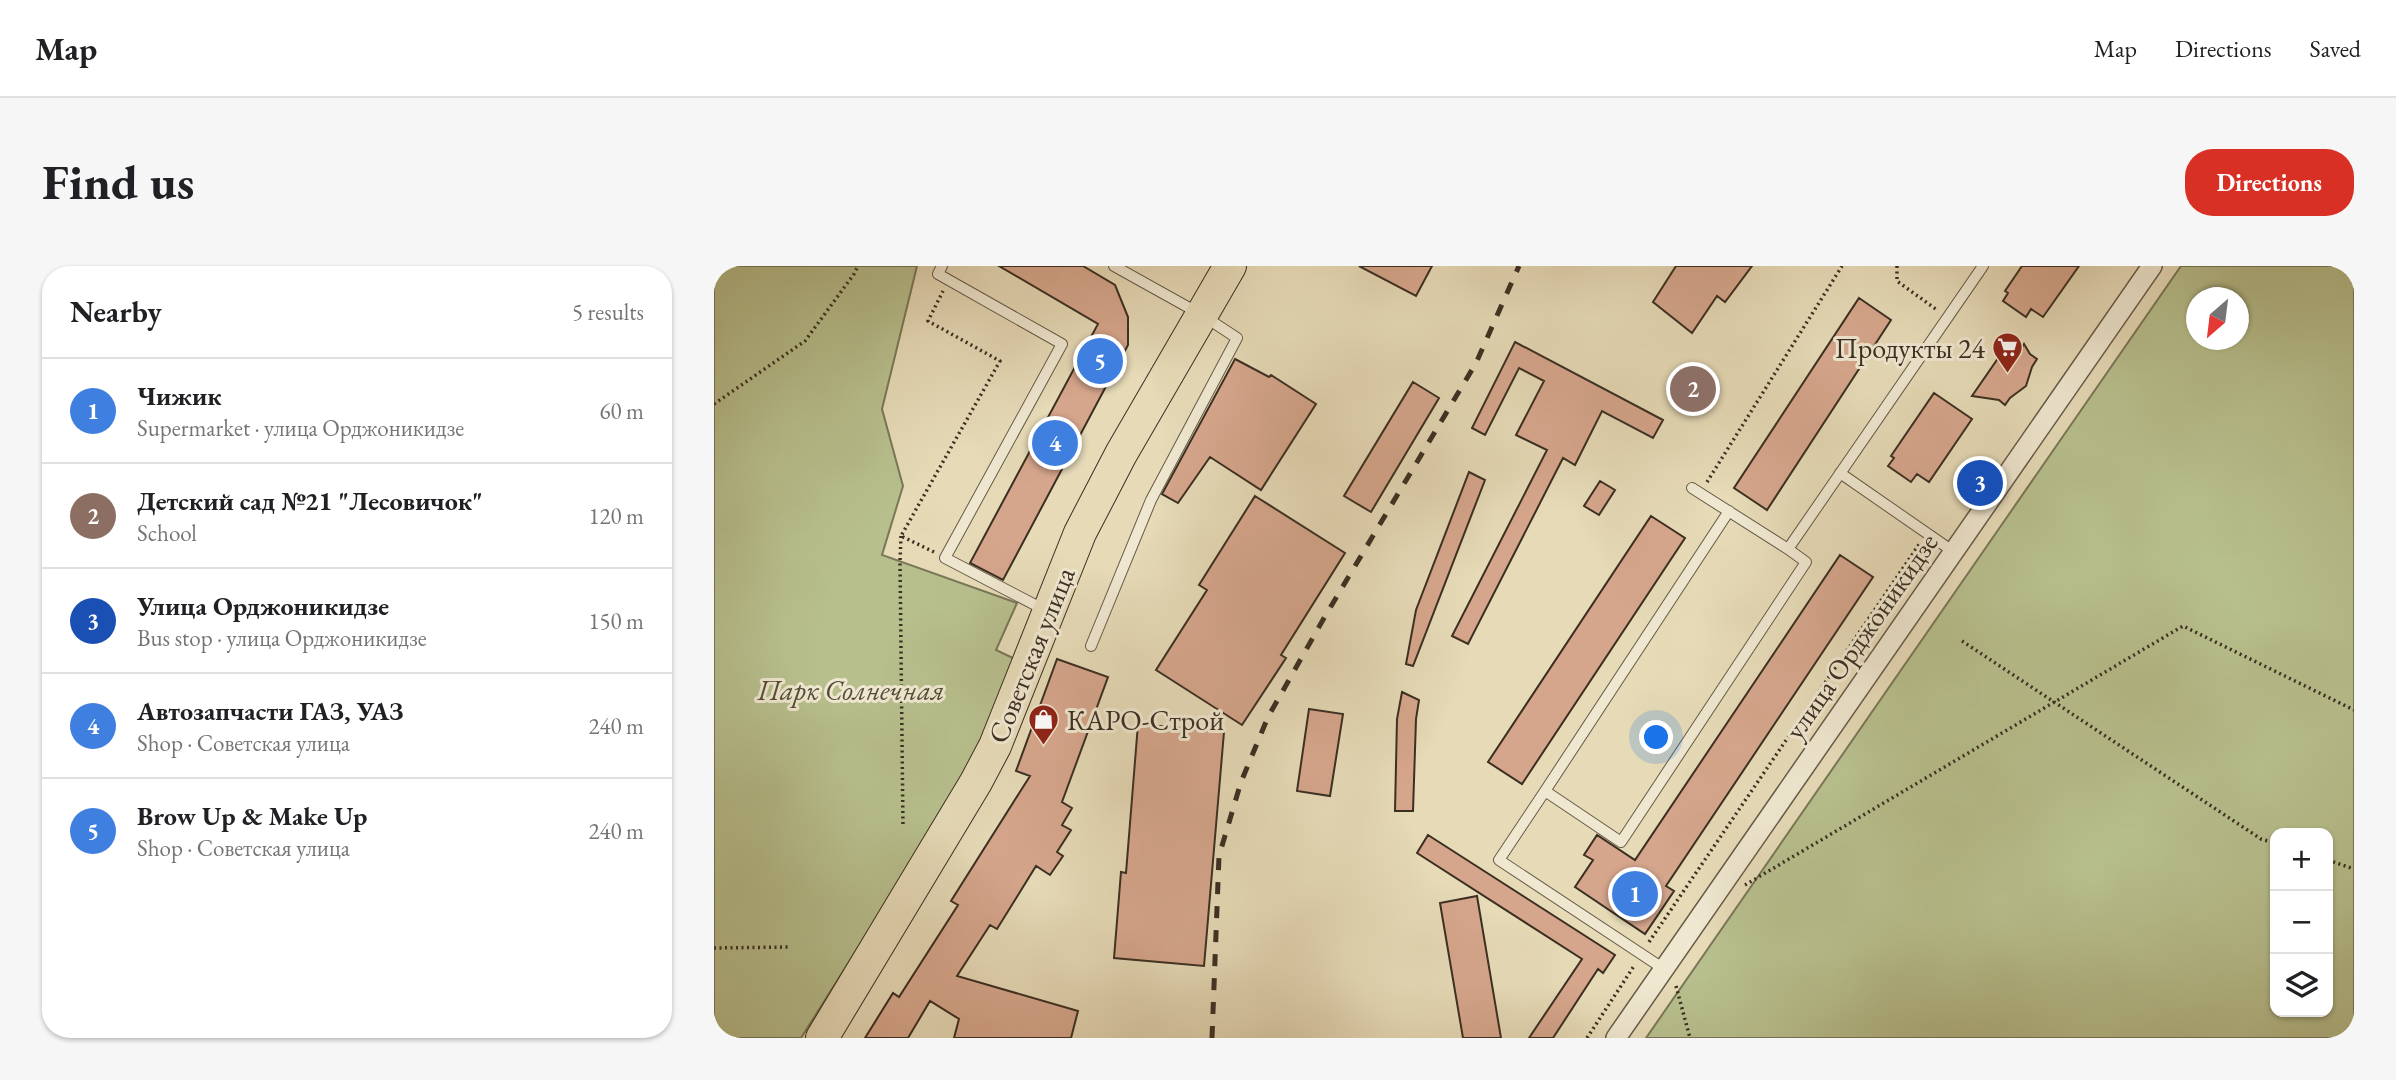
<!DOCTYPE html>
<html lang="en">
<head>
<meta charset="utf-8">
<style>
	:root { --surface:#fff; --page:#f6f6f6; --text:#202124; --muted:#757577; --line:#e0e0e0; --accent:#d93025 }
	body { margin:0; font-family:"EB Garamond",serif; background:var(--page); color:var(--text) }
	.controls { position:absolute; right:21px; bottom:21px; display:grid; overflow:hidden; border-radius:14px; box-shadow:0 2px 5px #0004 }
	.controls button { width:63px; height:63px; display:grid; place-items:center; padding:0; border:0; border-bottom:2px solid var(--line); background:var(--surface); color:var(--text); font:35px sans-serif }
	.compass { position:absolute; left:1472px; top:21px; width:63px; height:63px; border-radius:50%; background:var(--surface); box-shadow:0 2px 5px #0004; rotate:208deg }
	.you { position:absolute; left:943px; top:472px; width:24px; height:24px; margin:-18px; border:5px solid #fff; border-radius:50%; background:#1a73e8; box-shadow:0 0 0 10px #1a73e833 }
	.badge { display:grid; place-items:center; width:46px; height:46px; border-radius:50%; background:var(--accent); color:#fff; font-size:23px; font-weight:700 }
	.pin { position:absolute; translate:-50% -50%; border:4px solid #fff; box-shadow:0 2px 7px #0006 }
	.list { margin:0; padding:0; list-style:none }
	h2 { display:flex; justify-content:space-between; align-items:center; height:91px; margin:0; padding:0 28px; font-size:30px }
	h2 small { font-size:23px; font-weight:400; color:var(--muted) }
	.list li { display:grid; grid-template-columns:46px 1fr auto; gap:21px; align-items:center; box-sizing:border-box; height:105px; padding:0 28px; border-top:2px solid var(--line) }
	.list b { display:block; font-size:26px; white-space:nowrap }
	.list p { margin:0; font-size:23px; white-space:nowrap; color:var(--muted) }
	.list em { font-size:23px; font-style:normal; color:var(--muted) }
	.icon { flex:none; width:38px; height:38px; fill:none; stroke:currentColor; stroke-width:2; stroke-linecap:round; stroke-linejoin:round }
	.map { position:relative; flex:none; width:1640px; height:772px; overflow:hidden; border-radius:28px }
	header { display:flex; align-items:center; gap:42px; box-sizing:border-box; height:98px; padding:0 35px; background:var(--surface); border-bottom:2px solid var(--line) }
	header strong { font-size:33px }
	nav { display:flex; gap:38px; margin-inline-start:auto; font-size:24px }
	.intro { display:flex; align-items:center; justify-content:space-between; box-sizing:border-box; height:168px; padding:0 42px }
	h1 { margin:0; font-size:49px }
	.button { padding:18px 32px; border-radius:28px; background:var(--accent); color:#fff; font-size:24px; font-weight:700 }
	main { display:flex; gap:42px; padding:0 42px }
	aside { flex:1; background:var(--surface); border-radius:28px; box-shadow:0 2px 5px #0004 }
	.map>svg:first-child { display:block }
	.green { fill:#b7bf8d; stroke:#797758; stroke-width:2; fill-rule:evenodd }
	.building { fill:#d6a68c; stroke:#3b2f22; stroke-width:2 }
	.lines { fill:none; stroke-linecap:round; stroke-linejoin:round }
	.lane-casing { stroke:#665a47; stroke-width:12 }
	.street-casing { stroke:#665a47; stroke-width:22 }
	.primary-casing { stroke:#3b2f22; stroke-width:34 }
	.path { stroke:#3b2f22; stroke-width:3.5; stroke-dasharray:2 3.5; stroke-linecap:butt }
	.lane { stroke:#efe7d0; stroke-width:10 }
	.street { stroke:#efe7d0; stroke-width:19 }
	.primary { stroke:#e6dab7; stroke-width:32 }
	.rail { stroke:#3b2f22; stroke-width:5; stroke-dasharray:12 12; stroke-linecap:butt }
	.labels { text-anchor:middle; stroke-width:6; stroke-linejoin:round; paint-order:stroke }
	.poi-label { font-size:28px; fill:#3b2f22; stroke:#efe7d0; text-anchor:end }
	.street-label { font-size:28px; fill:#3b2f22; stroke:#efe7d0 }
	.park-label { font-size:28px; font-style:italic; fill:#544c37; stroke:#efe7d0 }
</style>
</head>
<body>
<header>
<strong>Map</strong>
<nav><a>Map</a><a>Directions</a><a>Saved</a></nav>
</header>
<div class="intro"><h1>Find us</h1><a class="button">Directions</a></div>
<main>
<aside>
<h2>Nearby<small>5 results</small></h2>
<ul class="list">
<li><span class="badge" style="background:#3f7fe0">1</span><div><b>Чижик</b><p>Supermarket · улица Орджоникидзе</p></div><em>60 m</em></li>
<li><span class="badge" style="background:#8d6e63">2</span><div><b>Детский сад №21 &quot;Лесовичок&quot;</b><p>School</p></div><em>120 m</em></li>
<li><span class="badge" style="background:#1a4fb4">3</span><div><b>Улица Орджоникидзе</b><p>Bus stop · улица Орджоникидзе</p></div><em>150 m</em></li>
<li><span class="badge" style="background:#3f7fe0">4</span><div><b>Автозапчасти ГАЗ, УАЗ</b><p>Shop · Советская улица</p></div><em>240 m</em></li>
<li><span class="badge" style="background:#3f7fe0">5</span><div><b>Brow Up &amp; Make Up</b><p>Shop · Советская улица</p></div><em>240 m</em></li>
</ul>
</aside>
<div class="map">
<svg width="1640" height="772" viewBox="0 0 1640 772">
	<rect width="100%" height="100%" fill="#e6dab7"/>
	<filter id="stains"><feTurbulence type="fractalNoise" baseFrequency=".00286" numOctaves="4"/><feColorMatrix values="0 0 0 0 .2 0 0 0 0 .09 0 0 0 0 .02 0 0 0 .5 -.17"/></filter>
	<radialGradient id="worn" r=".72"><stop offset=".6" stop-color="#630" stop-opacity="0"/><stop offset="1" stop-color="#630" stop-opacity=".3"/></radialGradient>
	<path class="green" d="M 0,0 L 203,0 L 168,143 L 189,220 L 168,289 L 303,337 L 282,384 L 303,394 L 243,525 L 87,772 L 0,772 Z
		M 1467,0 L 1640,0 L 1640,772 L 932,772 ZM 1482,32 L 1524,32 L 1524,74 L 1482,74 ZM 1561,567 L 1614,567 L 1614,746 L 1561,746 Z"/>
	<path class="building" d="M 285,0 L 369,0 L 401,19 L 414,51 L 414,79 L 289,314 L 256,297 L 384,58 Z
		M 645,0 L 718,0 L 702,30 Z
		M 962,0 L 1038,0 L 1011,36 L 1003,30 L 978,67 L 939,36 Z
		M 1308,0 L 1365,0 L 1329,51 L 1317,43 L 1312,51 L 1289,35 L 1294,27 L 1291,25 Z
		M 1145,32 L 1177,54 L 1053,244 L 1020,222 Z
		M 1296,75 L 1307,83 L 1310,78 L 1316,88 L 1323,93 L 1318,101 L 1312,120 L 1296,132 L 1291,139 L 1285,134 L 1258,130 Z
		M 801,76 L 949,154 L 939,172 L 888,145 L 861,199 L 849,192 L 754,378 L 738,370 L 833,184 L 802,169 L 830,115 L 805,102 L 771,169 L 758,162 Z
		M 521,93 L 555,111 L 557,109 L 602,138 L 547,224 L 496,191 L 464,237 L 448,228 Z
		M 699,116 L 725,132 L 657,246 L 630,230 Z
		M 1220,127 L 1258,153 L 1215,216 L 1203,208 L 1197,216 L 1174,200 L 1180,192 L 1177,190 Z
		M 755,206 L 771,214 L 699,400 L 692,398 L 702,344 Z
		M 886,215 L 901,224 L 885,249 L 870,240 Z
		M 541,230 L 631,287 L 567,389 L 572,392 L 528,459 L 442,404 L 493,324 L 485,319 Z
		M 937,250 L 971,272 L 808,518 L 774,496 Z
		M 1126,289 L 1159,311 L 952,620 L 960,625 L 931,668 L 861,621 L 879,594 L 870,589 L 883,569 L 921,594 Z
		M 343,393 L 394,411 L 348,536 L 358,542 L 348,559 L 357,564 L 343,586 L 349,590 L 336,609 L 322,600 L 283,663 L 276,659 L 243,710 L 364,745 L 357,772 L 240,772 L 245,753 L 216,735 L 194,772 L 151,772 L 179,727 L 185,731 L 244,639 L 237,635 L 316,510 L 302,505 Z
		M 688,426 L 705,434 L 702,453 L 699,545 L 681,545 L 683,453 Z
		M 595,443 L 629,448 L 616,530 L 583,525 Z
		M 424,458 L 510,466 L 490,700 L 400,692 L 407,606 L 412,607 Z
		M 714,569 L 901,689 L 889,707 L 884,703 L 839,772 L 815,772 L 868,693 L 703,587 Z
		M 763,630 L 787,772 L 749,772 L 726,637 Z"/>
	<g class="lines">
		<defs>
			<path id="lane" d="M 228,0 L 224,8 L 348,78 L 231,292 L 329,343
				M 1126,207 L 1240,286
				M 978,222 L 1074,283
				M 377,380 L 437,234 L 523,72 L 488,49 L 400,0
				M 831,525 L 1015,245
				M 950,703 L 785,594 L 831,525 L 907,576 L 1092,296 L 1074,283 L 1269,0"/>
			<path id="street" d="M 902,772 L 1438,0"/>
			<path id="primary" d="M 108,772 L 262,516 L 281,480 L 366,267 L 407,188 L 516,0"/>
		</defs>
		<use href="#lane" class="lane-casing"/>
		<use href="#street" class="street-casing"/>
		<use href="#primary" class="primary-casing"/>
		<path class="path" d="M 1183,0 L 1183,15 L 1223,44
			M 0,138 L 91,75 L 140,8 L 144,0
			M 993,216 L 1128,0
			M 187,270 L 186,295 L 189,561
			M 220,286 L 187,270 L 286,95 L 214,55 L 229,25
			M 1248,375 L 1547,573 L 1561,577
			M 1614,594 L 1640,603
			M 1031,619 L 1469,360 L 1640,444
			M 935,676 L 1206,277
			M 0,682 L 76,681
			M 962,720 L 976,772
			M 873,772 L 920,700"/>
		<use href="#lane" class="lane"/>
		<use href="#street" class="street"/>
		<use href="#primary" class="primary"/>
		<path class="rail" d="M 498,772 L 505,590 L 527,516 L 554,451 L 610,352 L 762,97 L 805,0"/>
	</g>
	<defs>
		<symbol id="supermarket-pin" viewBox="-11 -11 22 30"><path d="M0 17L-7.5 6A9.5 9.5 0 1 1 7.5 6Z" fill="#8f2418" stroke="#efe7d0"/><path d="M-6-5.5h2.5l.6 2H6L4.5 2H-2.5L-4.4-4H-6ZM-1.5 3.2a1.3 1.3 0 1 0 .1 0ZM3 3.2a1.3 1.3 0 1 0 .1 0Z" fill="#fff"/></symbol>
		<symbol id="shop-pin" viewBox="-11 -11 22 30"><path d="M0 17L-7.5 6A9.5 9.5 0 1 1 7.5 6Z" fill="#8f2418" stroke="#efe7d0"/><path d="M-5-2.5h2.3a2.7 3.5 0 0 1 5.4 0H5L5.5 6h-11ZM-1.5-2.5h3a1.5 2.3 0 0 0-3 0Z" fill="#fff"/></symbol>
	</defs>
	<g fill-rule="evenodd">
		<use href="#supermarket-pin" x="1276" y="64" width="35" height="47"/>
		<use href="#shop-pin" x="312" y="436" width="35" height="47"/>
	</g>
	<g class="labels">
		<g class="poi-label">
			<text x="1271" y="92">Продукты 24</text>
			<text x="353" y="464" text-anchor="start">КАРО-Строй</text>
		</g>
		<g class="street-label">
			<text transform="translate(1147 370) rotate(-55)" y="10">улица Орджоникидзе</text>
			<text transform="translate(317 389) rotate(-68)" y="10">Советская улица</text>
		</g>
		<g class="park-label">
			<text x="137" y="434">Парк Солнечная</text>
		</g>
	</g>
	<rect width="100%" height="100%" filter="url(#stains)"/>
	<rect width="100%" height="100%" fill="url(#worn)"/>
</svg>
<div class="controls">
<button>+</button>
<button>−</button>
<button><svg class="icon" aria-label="layers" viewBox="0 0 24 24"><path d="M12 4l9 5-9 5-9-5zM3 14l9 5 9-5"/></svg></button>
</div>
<svg class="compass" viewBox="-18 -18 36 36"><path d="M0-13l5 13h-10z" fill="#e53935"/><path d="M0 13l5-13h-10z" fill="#757577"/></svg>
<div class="you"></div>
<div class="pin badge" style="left:921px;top:628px;background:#3f7fe0">1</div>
<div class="pin badge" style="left:979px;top:123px;background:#8d6e63">2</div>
<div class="pin badge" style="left:1266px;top:217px;background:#1a4fb4">3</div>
<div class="pin badge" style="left:341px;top:177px;background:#3f7fe0">4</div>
<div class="pin badge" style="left:386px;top:95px;background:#3f7fe0">5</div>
</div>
</main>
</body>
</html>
